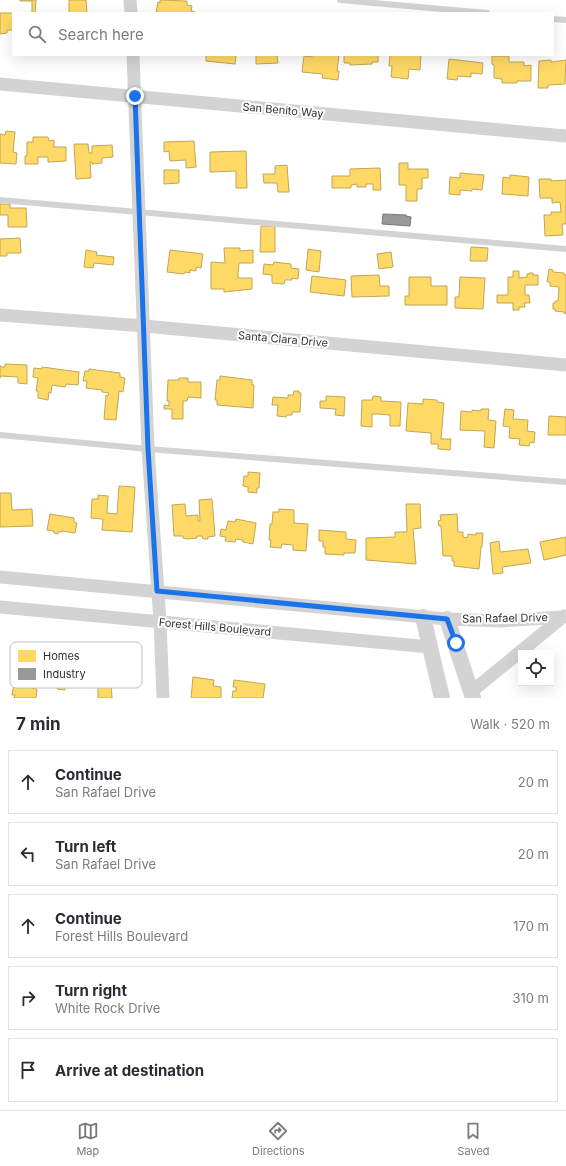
<!DOCTYPE html>
<html lang="en">
<head>
<meta charset="utf-8">
<style>
	:root { --surface:#fff; --page:#f2f2f3; --text:#2b2b33; --muted:#7c7c81; --line:#e1e1e2; --accent:#777 }
	body { margin:0; font-family:Inter,sans-serif; background:var(--page); color:var(--text) }
	.controls { position:absolute; right:12px; bottom:12px; display:grid; overflow:hidden; border-radius:0px; box-shadow:0 4px 16px #0002 }
	.controls button { width:36px; height:36px; display:grid; place-items:center; padding:0; border:0; border-bottom:1px solid var(--line); background:var(--surface); color:var(--text); font:20px sans-serif }
	.stop { position:absolute; width:12px; height:12px; margin:-9px; border:3px solid #1a73e8; border-radius:50%; background:#fff }
	.stop.end { background:#1a73e8; border-color:#fff; box-shadow:0 1px 4px #0008 }
	.list { margin:0; padding:0; list-style:none }
	h2 { display:flex; justify-content:space-between; align-items:center; height:52px; margin:0; padding:0 16px; font-size:17px }
	h2 small { font-size:13px; font-weight:400; color:var(--muted) }
	.list li { display:grid; grid-template-columns:26px 1fr auto; gap:12px; align-items:center; box-sizing:border-box; height:64px; margin:0 8px 8px; padding:0 8px; border:1px solid var(--line); border-radius:0px }
	.list b { display:block; font-size:15px; white-space:nowrap }
	.list p { margin:0; font-size:13px; white-space:nowrap; color:var(--muted) }
	.list em { font-size:13px; font-style:normal; color:var(--muted) }
	.icon { flex:none; width:22px; height:22px; fill:none; stroke:currentColor; stroke-width:2; stroke-linecap:round; stroke-linejoin:round }
	.map { position:relative; flex:none; width:566px; height:698px; overflow:hidden }
	.search { position:absolute; background:var(--surface); box-shadow:0 4px 16px #0002; left:12px; right:12px; top:12px; height:44px; display:flex; align-items:center; gap:10px; box-sizing:border-box; padding:0 14px; border-radius:0px; color:var(--muted); font-size:15px }
	.sheet { height:412px; background:var(--surface) }
	nav { display:flex; justify-content:space-around; align-items:center; box-sizing:border-box; height:56px; border-top:1px solid var(--line); background:var(--surface); font-size:11px; color:var(--muted) }
	nav a { display:grid; justify-items:center; gap:2px }
	nav .on { color:var(--accent) }
	.map>svg:first-child { display:block }
	.homes { fill:#ffd966; stroke:#c0a655 }
	.industry { fill:#999; stroke:#797979 }
	.lines { fill:none; stroke-linecap:round; stroke-linejoin:round }
	.service { stroke:#d3d3d3; stroke-width:6 }
	.minor { stroke:#d3d3d3; stroke-width:13 }
	.tertiary { stroke:#d3d3d3; stroke-width:16 }
	.route { stroke:#1a73e8; stroke-width:5 }
	.labels { text-anchor:middle; stroke-width:4; stroke-linejoin:round; paint-order:stroke }
	.street-label { font-size:11px; fill:#2e2e2e; stroke:#fff }
	.key { fill:#fff; stroke:#c0c0c0; stroke-width:1 }
	.key-label { font-size:11px; fill:#2e2e2e }
</style>
</head>
<body>
<div class="map">
<svg width="566" height="698" viewBox="0 0 566 698">
	<rect width="100%" height="100%" fill="#fff"/>
	<path class="homes" d="M 20,0 L 36,0 L 35,13 L 32,13 L 32,1 L 20,1 Z
		M 69,0 L 86,0 L 87,13 L 69,13 Z
		M 160,0 L 187,1 L 187,5 L 192,6 L 191,11 L 195,12 L 195,13 L 156,13 L 158,2 L 160,3 Z
		M 0,13 L 13,13 L 13,30 L 7,30 L 7,33 L 0,34 Z
		M 206,55 L 236,55 L 235,64 L 206,61 Z
		M 256,55 L 277,55 L 278,63 L 256,64 Z
		M 312,55 L 339,55 L 337,71 L 339,71 L 338,80 L 322,78 L 323,74 L 302,72 L 304,56 L 312,57 Z
		M 344,55 L 378,55 L 378,62 L 372,62 L 372,64 L 350,65 L 350,63 L 344,63 Z
		M 390,55 L 421,55 L 420,70 L 409,69 L 408,79 L 391,77 L 392,66 L 389,66 Z
		M 492,56 L 509,56 L 509,62 L 524,62 L 524,66 L 531,65 L 531,81 L 517,81 L 517,83 L 502,83 L 502,79 L 494,78 L 494,65 L 492,64 Z
		M 449,59 L 483,63 L 482,74 L 471,73 L 471,77 L 458,76 L 457,80 L 447,79 Z
		M 551,60 L 551,62 L 566,60 L 565,84 L 548,85 L 548,88 L 538,88 L 539,61 Z
		M 6,131 L 15,132 L 13,152 L 17,153 L 16,164 L 0,163 L 0,134 L 5,135 Z
		M 33,137 L 48,137 L 49,141 L 54,140 L 54,147 L 66,147 L 66,161 L 48,162 L 48,157 L 38,157 L 38,164 L 25,164 L 25,156 L 27,156 L 27,142 L 33,142 Z
		M 194,141 L 196,167 L 186,168 L 186,160 L 170,161 L 169,151 L 164,152 L 164,142 Z
		M 74,144 L 88,144 L 89,153 L 92,153 L 92,146 L 112,145 L 113,157 L 102,158 L 102,163 L 92,164 L 92,162 L 90,162 L 91,178 L 76,179 Z
		M 246,151 L 247,188 L 236,188 L 236,171 L 210,172 L 210,152 Z
		M 399,163 L 408,163 L 408,169 L 428,169 L 428,178 L 422,178 L 422,189 L 417,189 L 417,201 L 406,201 L 406,185 L 399,185 Z
		M 287,165 L 289,192 L 278,192 L 277,183 L 264,183 L 263,174 L 275,174 L 275,166 Z
		M 380,168 L 381,190 L 373,190 L 373,184 L 366,184 L 366,187 L 357,187 L 357,184 L 351,185 L 351,188 L 332,188 L 332,176 L 350,176 L 350,169 Z
		M 164,170 L 179,170 L 179,183 L 164,184 Z
		M 460,173 L 484,175 L 482,190 L 472,189 L 472,191 L 460,190 L 460,195 L 449,194 L 450,177 L 460,178 Z
		M 510,175 L 529,177 L 528,196 L 502,194 L 503,177 L 510,178 Z
		M 539,179 L 551,179 L 551,181 L 566,180 L 566,224 L 562,224 L 563,235 L 545,236 L 544,215 L 551,215 L 551,212 L 561,212 L 560,202 L 552,203 L 552,198 L 540,198 Z
		M 0,204 L 10,204 L 10,208 L 26,208 L 27,227 L 8,227 L 8,215 L 0,215 Z
		M 261,226 L 275,226 L 275,252 L 260,252 Z
		M 20,238 L 21,253 L 7,253 L 7,256 L 0,256 L 0,239 Z
		M 471,247 L 488,248 L 487,261 L 470,261 Z
		M 224,248 L 240,248 L 240,251 L 253,250 L 253,263 L 239,263 L 238,273 L 238,278 L 252,278 L 252,289 L 224,292 L 224,289 L 211,289 L 211,262 L 225,263 Z
		M 308,249 L 321,251 L 319,272 L 306,270 Z
		M 86,250 L 97,252 L 96,255 L 114,257 L 113,265 L 94,263 L 93,268 L 84,267 Z
		M 170,250 L 203,254 L 201,268 L 196,267 L 196,271 L 190,270 L 190,273 L 185,272 L 184,274 L 167,272 Z
		M 391,252 L 393,267 L 379,269 L 377,254 Z
		M 274,262 L 291,264 L 291,268 L 299,269 L 298,279 L 292,278 L 292,280 L 285,280 L 284,284 L 272,283 L 272,275 L 263,274 L 264,264 L 273,265 Z
		M 549,269 L 553,270 L 553,272 L 564,273 L 564,275 L 566,275 L 566,314 L 564,313 L 564,312 L 555,311 L 555,309 L 553,309 L 553,303 L 555,303 L 555,301 L 558,301 L 559,287 L 550,286 L 550,282 L 547,282 Z
		M 513,271 L 519,271 L 519,278 L 527,277 L 527,274 L 529,274 L 529,273 L 533,273 L 533,275 L 538,275 L 538,285 L 525,285 L 525,295 L 529,295 L 530,303 L 524,303 L 525,307 L 519,307 L 519,310 L 513,310 L 513,303 L 497,303 L 497,295 L 508,295 L 508,277 L 513,277 Z
		M 379,275 L 380,286 L 389,286 L 389,296 L 352,297 L 351,276 Z
		M 312,276 L 346,280 L 344,296 L 310,292 Z
		M 409,277 L 431,277 L 431,286 L 447,286 L 447,305 L 405,305 L 405,296 L 409,296 Z
		M 460,277 L 485,278 L 483,309 L 455,308 L 455,297 L 459,297 Z
		M 5,364 L 27,365 L 27,384 L 18,383 L 18,377 L 1,376 L 0,378 L 0,365 L 1,367 L 5,367 Z
		M 42,367 L 79,372 L 78,385 L 66,384 L 65,387 L 52,385 L 51,393 L 49,392 L 48,400 L 38,398 L 38,391 L 36,391 L 38,378 L 33,377 L 34,368 L 42,369 Z
		M 89,369 L 120,373 L 120,377 L 125,378 L 123,392 L 119,391 L 116,420 L 104,419 L 106,395 L 108,396 L 109,393 L 102,392 L 102,390 L 86,388 L 87,381 L 83,381 L 85,371 L 89,371 Z
		M 220,376 L 252,380 L 252,385 L 254,385 L 253,408 L 217,405 L 217,400 L 215,400 L 217,380 L 220,380 Z
		M 179,378 L 188,378 L 188,382 L 201,382 L 201,398 L 188,397 L 187,401 L 183,401 L 183,419 L 172,419 L 172,409 L 164,409 L 164,405 L 169,406 L 169,401 L 167,401 L 168,380 L 179,380 Z
		M 294,391 L 299,391 L 299,393 L 301,393 L 300,412 L 292,412 L 292,415 L 287,415 L 286,417 L 277,416 L 278,405 L 272,405 L 273,397 L 288,398 L 288,395 L 293,395 Z
		M 326,396 L 345,397 L 344,416 L 335,415 L 336,409 L 320,408 L 320,401 L 326,401 Z
		M 373,396 L 381,397 L 381,401 L 401,402 L 400,426 L 390,426 L 390,415 L 376,414 L 372,414 L 372,427 L 361,426 L 362,400 L 372,400 Z
		M 423,399 L 437,400 L 437,402 L 444,403 L 441,439 L 451,439 L 450,450 L 438,449 L 438,444 L 431,444 L 431,433 L 406,431 L 408,403 L 423,404 Z
		M 481,409 L 489,409 L 488,420 L 496,421 L 494,448 L 484,447 L 485,431 L 460,430 L 461,411 L 472,412 L 472,410 L 481,411 Z
		M 505,409 L 514,410 L 513,419 L 528,420 L 527,431 L 535,432 L 534,443 L 530,442 L 529,446 L 519,445 L 520,439 L 509,438 L 510,427 L 503,426 Z
		M 549,416 L 566,417 L 566,435 L 548,435 Z
		M 248,472 L 260,473 L 259,488 L 257,488 L 257,493 L 248,492 L 248,487 L 243,486 L 244,476 L 248,476 Z
		M 119,486 L 135,487 L 132,532 L 102,530 L 103,519 L 91,518 L 92,499 L 98,499 L 98,495 L 108,496 L 107,513 L 117,514 Z
		M 0,493 L 11,493 L 12,510 L 32,509 L 33,526 L 0,527 Z
		M 212,499 L 215,536 L 208,537 L 208,539 L 203,539 L 202,536 L 197,536 L 197,538 L 187,539 L 183,538 L 183,536 L 174,536 L 172,505 L 185,504 L 186,516 L 198,515 L 198,521 L 200,521 L 199,500 Z
		M 406,504 L 420,504 L 421,528 L 413,529 L 416,564 L 366,560 L 366,538 L 395,537 L 395,532 L 407,532 Z
		M 279,509 L 294,510 L 294,523 L 308,524 L 306,551 L 293,550 L 293,545 L 282,544 L 281,548 L 270,547 L 271,540 L 269,540 L 270,524 L 272,524 L 273,512 L 279,512 Z
		M 50,514 L 74,518 L 74,522 L 77,523 L 75,533 L 62,531 L 62,532 L 58,532 L 58,534 L 54,533 L 54,531 L 47,530 Z
		M 457,514 L 458,532 L 463,532 L 463,537 L 467,538 L 468,534 L 476,535 L 476,533 L 483,533 L 482,547 L 481,547 L 479,569 L 454,566 L 454,561 L 452,561 L 452,556 L 443,556 L 441,526 L 439,526 L 438,521 L 441,520 L 440,515 Z
		M 236,519 L 256,523 L 253,544 L 243,542 L 243,540 L 236,539 L 235,542 L 225,541 L 226,537 L 220,536 L 221,529 L 226,530 L 228,521 L 235,522 Z
		M 319,530 L 346,532 L 346,539 L 356,540 L 355,553 L 344,553 L 344,555 L 325,554 L 325,547 L 323,547 L 323,541 L 319,541 Z
		M 566,537 L 566,555 L 544,560 L 540,542 Z
		M 499,541 L 500,552 L 528,549 L 531,563 L 502,567 L 503,573 L 493,574 L 490,543 Z
		M 59,666 L 79,669 L 79,671 L 87,672 L 87,676 L 88,676 L 87,684 L 74,682 L 73,688 L 65,686 L 65,690 L 57,689 L 58,683 L 56,683 Z
		M 193,677 L 214,680 L 213,686 L 221,687 L 221,698 L 191,698 Z
		M 15,678 L 32,680 L 31,688 L 37,689 L 36,698 L 14,698 L 15,695 L 12,695 Z
		M 111,679 L 112,698 L 98,698 L 98,680 Z
		M 234,680 L 265,684 L 263,698 L 232,698 L 233,691 L 236,691 L 236,687 L 233,687 Z"/>
	<path class="industry" d="M 383,214 L 406,215 L 406,216 L 411,217 L 410,226 L 382,224 Z"/>
	<g class="lines">
		<path class="service" d="M 340,0 L 487,13
			M 553,19 L 566,20
			M 0,200 L 566,249
			M 0,435 L 148,449 L 566,482"/>
		<path class="minor" d="M 130,0 L 131,13
			M 133,55 L 148,449 L 160,622 L 163,698
			M 0,84 L 566,136
			M 0,315 L 144,326 L 566,365
			M 0,577 L 447,619 L 501,621 L 562,617
			M 0,607 L 430,647
			M 471,692 L 564,616"/>
		<path class="tertiary" d="M 423,617 L 442,698
			M 447,619 L 473,698"/>
	</g>
	<g class="lines">
		<path class="route" d="M 135,96 L 148,449 L 157,591 L 447,619 L 456,643"/>
	</g>
	<g class="labels">
		<g class="street-label">
			<text transform="translate(283 110) rotate(5)" y="4">San Benito Way</text>
			<text transform="translate(283 339) rotate(5)" y="4">Santa Clara Drive</text>
			<text transform="translate(505 618) rotate(-1)" y="4">San Rafael Drive</text>
			<text transform="translate(215 627) rotate(5)" y="4">Forest Hills Boulevard</text>
		</g>
	</g>
	<rect x="10" y="642" width="132" height="46" rx="6" class="key"/>
	<rect x="18" y="650" width="18" height="12" fill="#ffd966"/>
	<rect x="18" y="668" width="18" height="12" fill="#999"/>
	<g class="key-label">
		<text x="43" y="660">Homes</text>
		<text x="43" y="678">Industry</text>
	</g>
</svg>
<div class="controls">
<button><svg class="icon" aria-label="locate" viewBox="0 0 24 24"><circle cx="12" cy="12" r="6"/><path d="M12 2v4M12 18v4M2 12h4M18 12h4"/></svg></button>
</div>
<div class="stop" style="left:456px;top:643px"></div>
<div class="stop end" style="left:135px;top:96px"></div>
<div class="search"><svg class="icon" aria-label="search" viewBox="0 0 24 24"><circle cx="10" cy="10" r="6"/><path d="M15 15l6 6"/></svg>Search here</div>
</div>
<section class="sheet">
<h2>7 min<small>Walk · 520 m</small></h2>
<ul class="list">
<li><svg class="icon" aria-label="ahead" viewBox="0 0 24 24"><path d="M12 20V5M6 11l6-6 6 6"/></svg><div><b>Continue</b><p>San Rafael Drive</p></div><em>20 m</em></li>
<li><svg class="icon" aria-label="left" viewBox="0 0 24 24"><path d="M17 20v-9H6M10 6l-5 5 5 5"/></svg><div><b>Turn left</b><p>San Rafael Drive</p></div><em>20 m</em></li>
<li><svg class="icon" aria-label="ahead" viewBox="0 0 24 24"><path d="M12 20V5M6 11l6-6 6 6"/></svg><div><b>Continue</b><p>Forest Hills Boulevard</p></div><em>170 m</em></li>
<li><svg class="icon" aria-label="right" viewBox="0 0 24 24"><path d="M7 20v-9h11M14 6l5 5-5 5"/></svg><div><b>Turn right</b><p>White Rock Drive</p></div><em>310 m</em></li>
<li><svg class="icon" aria-label="arrive" viewBox="0 0 24 24"><path d="M6 21V4h12l-3 4 3 4H6"/></svg><div><b>Arrive at destination</b></div></li>
</ul>
</section>
<nav>
<a class="on"><svg class="icon" aria-label="map" viewBox="0 0 24 24"><path d="M3 6l6-2 6 2 6-2v14l-6 2-6-2-6 2zM9 4v14M15 6v14"/></svg>Map</a>
<a><svg class="icon" aria-label="directions" viewBox="0 0 24 24"><path d="M12 3l9 9-9 9-9-9zM9 14v-3h6M13 9l2 2-2 2"/></svg>Directions</a>
<a><svg class="icon" aria-label="saved" viewBox="0 0 24 24"><path d="M7 4h10v16l-5-4-5 4z"/></svg>Saved</a>
</nav>
</body>
</html>
